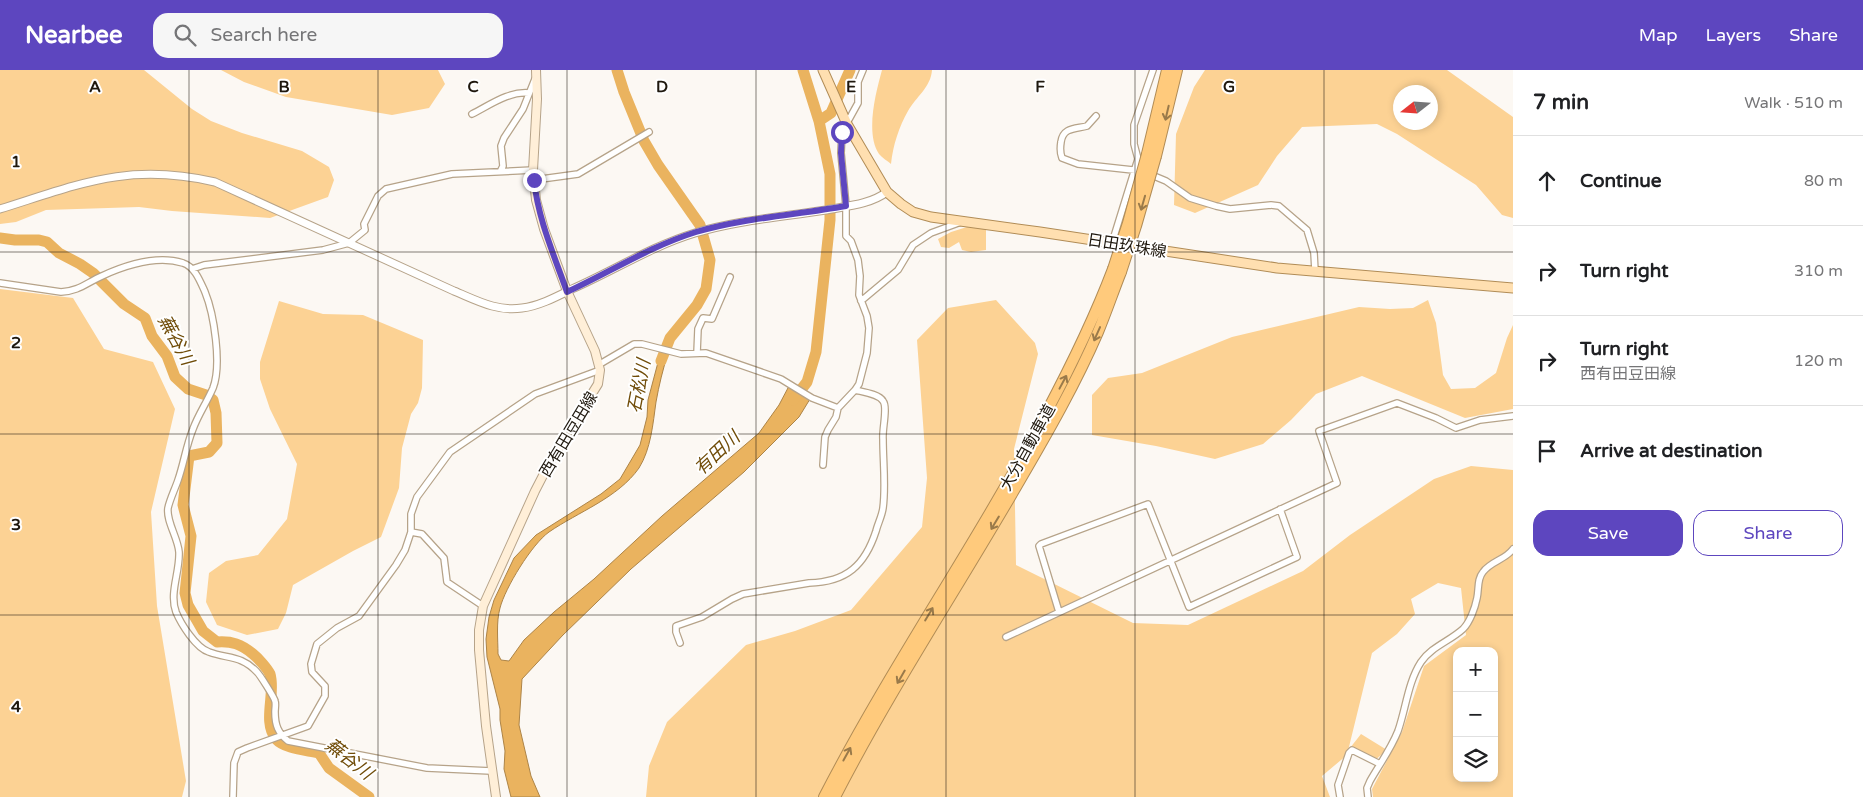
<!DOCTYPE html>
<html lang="en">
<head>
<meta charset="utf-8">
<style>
	:root { --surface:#fff; --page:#f6f6f6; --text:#202124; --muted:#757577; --line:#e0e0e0; --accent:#5d46bf }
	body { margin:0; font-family:"Varela Round","Noto Sans JP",sans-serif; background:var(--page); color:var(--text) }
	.controls { position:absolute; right:15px; bottom:15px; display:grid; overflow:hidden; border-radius:10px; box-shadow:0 2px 8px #0003 }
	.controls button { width:45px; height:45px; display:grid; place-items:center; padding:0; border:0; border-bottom:1px solid var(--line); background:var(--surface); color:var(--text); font:25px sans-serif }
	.compass { position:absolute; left:1393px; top:15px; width:45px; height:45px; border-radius:50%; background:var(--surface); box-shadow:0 2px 8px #0003; rotate:253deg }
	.stop { position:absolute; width:15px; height:15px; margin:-11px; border:4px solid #5d46bf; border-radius:50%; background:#fff }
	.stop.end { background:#5d46bf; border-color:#fff; box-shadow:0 1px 5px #0008 }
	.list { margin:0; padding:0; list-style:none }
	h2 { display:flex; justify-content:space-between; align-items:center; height:65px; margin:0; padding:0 20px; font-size:21px }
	h2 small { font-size:16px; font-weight:400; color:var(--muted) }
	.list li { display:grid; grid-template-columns:32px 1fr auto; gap:15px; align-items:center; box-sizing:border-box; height:90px; padding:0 20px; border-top:1px solid var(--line) }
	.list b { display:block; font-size:19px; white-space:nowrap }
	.list p { margin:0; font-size:16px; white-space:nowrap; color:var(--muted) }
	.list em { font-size:16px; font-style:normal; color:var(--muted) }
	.actions { display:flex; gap:10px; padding:15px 20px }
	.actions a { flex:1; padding:11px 0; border:1px solid var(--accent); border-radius:15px; text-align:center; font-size:18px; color:var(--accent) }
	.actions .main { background:var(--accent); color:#fff }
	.icon { flex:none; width:28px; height:28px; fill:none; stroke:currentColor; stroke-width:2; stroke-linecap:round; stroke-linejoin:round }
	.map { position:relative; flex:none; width:1513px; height:727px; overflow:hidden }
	header { display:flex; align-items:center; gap:30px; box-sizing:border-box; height:70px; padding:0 25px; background:var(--accent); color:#fff }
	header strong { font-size:24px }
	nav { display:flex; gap:28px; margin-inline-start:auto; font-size:18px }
	.search { width:350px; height:45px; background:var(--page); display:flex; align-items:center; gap:12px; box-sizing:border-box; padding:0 18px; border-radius:15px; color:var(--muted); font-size:19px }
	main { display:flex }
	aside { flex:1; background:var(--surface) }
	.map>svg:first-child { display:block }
	.green { fill:#fcd294; fill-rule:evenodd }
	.water { fill:#eab35f; stroke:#ad8447 }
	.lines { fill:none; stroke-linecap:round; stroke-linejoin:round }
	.river { stroke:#eab35f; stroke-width:11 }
	.minor-casing { stroke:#b6a389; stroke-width:8 }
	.tertiary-casing { stroke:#b6a389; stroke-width:9 }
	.secondary-casing { stroke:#b6a389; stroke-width:10 }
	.primary-casing { stroke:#b18c56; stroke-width:11 }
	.motorway-casing { stroke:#b18c56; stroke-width:12 }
	.minor { stroke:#fff; stroke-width:5.5 }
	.tertiary { stroke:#fff; stroke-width:7 }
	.secondary { stroke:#ffefd8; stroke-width:8 }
	.primary { stroke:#ffdfb0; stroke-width:9 }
	.motorway { stroke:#ffca7c; stroke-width:10 }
	.motorway-bridge-casing { stroke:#b18c56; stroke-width:12; stroke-linecap:butt }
	.motorway-bridge { stroke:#ffca7c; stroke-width:10 }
	.oneway { stroke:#9a7a4a }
	.route { stroke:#5d46bf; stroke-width:6 }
	.grid { fill:none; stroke:#1f180e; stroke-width:1; stroke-opacity:0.55 }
	.labels { text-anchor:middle; stroke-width:4; stroke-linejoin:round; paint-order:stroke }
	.street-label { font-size:16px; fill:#1f180e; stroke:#fff }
	.water-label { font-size:18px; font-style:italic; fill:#704c08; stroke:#fff }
	.grid-label { font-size:16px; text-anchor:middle; font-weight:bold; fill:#1f180e; stroke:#fff; stroke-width:4; stroke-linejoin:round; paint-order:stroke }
</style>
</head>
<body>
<header>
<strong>Nearbee</strong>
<div class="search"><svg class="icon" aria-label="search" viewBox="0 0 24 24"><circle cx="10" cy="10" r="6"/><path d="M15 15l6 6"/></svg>Search here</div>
<nav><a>Map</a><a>Layers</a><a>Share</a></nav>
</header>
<main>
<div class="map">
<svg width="1513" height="727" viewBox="0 0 1513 727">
	<rect width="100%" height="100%" fill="#fcf8f3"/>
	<path class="green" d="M 0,0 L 144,0 L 192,39 L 211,51 L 242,63 L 302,81 L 329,97 L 334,110 L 328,127 L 270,148 L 172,141 L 139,137 L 46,140 L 16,152 L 0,154 Z
		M 221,0 L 438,0 L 445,14 L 429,38 L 392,45 L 286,27 L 244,12 Z
		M 882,0 L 932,0 C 931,17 916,27 908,41 C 899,57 893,75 891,94 C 888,91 882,88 879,84 C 865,63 876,22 882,0 Z
		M 1205,0 L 1447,0 L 1513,47 L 1513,148 L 1502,145 L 1476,115 L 1397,64 L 1377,54 L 1302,57 L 1277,86 L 1258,115 L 1195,143 L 1174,135 L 1176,64 L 1194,17 ZM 1400,22 L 1430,22 L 1430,52 L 1400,52 Z
		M 967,157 L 986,159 L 986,180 L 971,182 L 962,180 L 959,172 L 949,178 L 941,177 L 938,169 L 951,162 Z
		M 0,219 L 73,228 L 104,279 L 153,292 L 175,339 L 151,442 L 157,536 L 186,711 L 182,727 L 0,727 Z
		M 996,230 L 1035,273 L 1038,284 L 1014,379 L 1016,495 L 1133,553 L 1188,555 L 1303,501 L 1350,465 L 1434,409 L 1471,396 L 1513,400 L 1513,727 L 1373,727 L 1372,719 L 1402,662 L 1424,596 L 1466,565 L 1461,518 L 1438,513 L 1411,529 L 1415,544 L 1397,564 L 1372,583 L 1347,685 L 1322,706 L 1330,727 L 646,727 L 649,696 L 667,652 L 746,575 L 795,561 L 851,540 L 922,457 L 927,408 L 917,270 L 948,238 ZM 1457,581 L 1494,581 L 1494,708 L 1457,708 Z
		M 1428,230 L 1436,253 L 1443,305 L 1451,319 L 1475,318 L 1496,303 L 1507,268 L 1513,255 L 1513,339 L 1465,348 L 1362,306 L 1316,324 L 1291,350 L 1263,374 L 1215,389 L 1156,376 L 1092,365 L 1092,325 L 1108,308 L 1142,303 L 1232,267 L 1359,237 L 1390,239 L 1413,238 Z
		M 279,231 L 323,244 L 363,245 L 423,270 L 422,318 L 418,333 L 411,344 L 402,378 L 399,418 L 381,467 L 353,481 L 293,515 L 286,543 L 278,559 L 247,565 L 217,555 L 206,532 L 209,503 L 226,491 L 258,485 L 287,449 L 297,394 L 270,339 L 260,309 L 260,292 Z
		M 1361,664 L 1387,680 L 1374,691 L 1350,678 Z"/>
	<path class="water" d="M 661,281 L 668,283 C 663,299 659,315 656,332 C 653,353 651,379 639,398 C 618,428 578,442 549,462 C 532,474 505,518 500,538 C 496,552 498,570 498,584 L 501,590 L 509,591 L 524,570 L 554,542 L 594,509 L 662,446 L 759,363 L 779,335 L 789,316 L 810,329 L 799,347 L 744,402 L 631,499 L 563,565 L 522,609 L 519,655 L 531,706 L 540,727 L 511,727 L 504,699 L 505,681 L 500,650 L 500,639 L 487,587 L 486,569 L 489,547 L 494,530 L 514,488 L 536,465 L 601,424 L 620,409 L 640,375 L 647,347 L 648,330 Z"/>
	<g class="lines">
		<path class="river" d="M 617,0 L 624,22 L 644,71 L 658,95 L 700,155 L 710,190 L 706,219 L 697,235 L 670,268 L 661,291
			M 819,51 L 831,43 L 850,0
			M 0,168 L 15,170 L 39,170 L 47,172 L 59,183 L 80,194 L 93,203 L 124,234 L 145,248 L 152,266 L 167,286 L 175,307 L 188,319 L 206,325 L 213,330 L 216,343 L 217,373 L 209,382 L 189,386 L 183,435 L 191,466 L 185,523 L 188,535 L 203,561 L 217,572 C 232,571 241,574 253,584 C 258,588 267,598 270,604 C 276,624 262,651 276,669 C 285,679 307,680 319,683 L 329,698 L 369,727
			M 793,330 L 807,312 L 816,282 L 830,150 L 830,104 L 819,51 L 803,0"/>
		<defs>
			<path id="minor" d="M 472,44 C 490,35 509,21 529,23
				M 1096,46 L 1087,56 C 1076,59 1063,57 1061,72 C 1060,78 1060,83 1062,88 L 1078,94 L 1142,101 L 1166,111 L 1190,128 L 1216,136 L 1230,139 L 1271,135 L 1279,136 L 1307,160 L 1314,183 L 1315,201
				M 501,100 L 503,96 L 501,76 L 504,68 L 523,39 L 535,9
				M 534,110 L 578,104 L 649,62
				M 1112,173 L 1138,89 L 1134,74 L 1134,55 L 1153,0
				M 192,199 L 204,195 L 323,180 L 349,173 L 365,160 L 364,154 L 378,126 L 386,119 L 452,104 L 533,100
				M 0,213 L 61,222 C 79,221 86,213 102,206 C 126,195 157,185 183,193 C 195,197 200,211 205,222 C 214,244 222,295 213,318 C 207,332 198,345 193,359 C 186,376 184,393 178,410 C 175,419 170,429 168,438 C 166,451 178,468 179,482 C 180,502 169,523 176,542 C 181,554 196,578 209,582 C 228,589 241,585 257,602 C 260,605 274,627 275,631 C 276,634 275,638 275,642 C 275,655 278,663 288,671 L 427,698 L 491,701
				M 861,231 L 898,200 L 913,175 L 931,163 L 961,152
				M 697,283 L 698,259 L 703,248 L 712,249 L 730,207
				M 600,294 L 634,274 L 642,274 L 681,284 L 706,283 L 781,309 L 812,328 L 838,338
				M 823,395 L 825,367 L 828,360 L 836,347 L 838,338 L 855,320 L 859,314 L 867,283 L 869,258 L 867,246 L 859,225 L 860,206 L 858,190 L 851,171 L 846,166 L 846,136 L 841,83 L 842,62 L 858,33 L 858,12 L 863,0
				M 411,462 L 422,464 L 444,488 L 447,512 L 483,536
				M 1059,542 L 1039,476 L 1041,474 L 1148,434 L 1189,537 L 1297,487 L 1280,439
				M 1006,567 L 1337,413 L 1319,361 L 1397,333 L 1436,348 L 1456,358 L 1480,350 L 1513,346
				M 680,573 L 676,562 L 676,556 L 702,547 L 732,529 L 743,524 L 809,513 C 847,512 865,495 876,461 C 878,453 882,446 883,438 C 886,416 883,392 883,369 C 882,360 888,337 883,331 C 879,324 863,322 855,320
				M 233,727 L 234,693 L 238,682 L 247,678 L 308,656 L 325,626 L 325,616 L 312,602 L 311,594 L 317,574 L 337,558 L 359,546 L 396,495 L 405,480 L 411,462 L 411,444 L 417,427 L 450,382 L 535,324 L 600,300
				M 1340,727 L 1338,715 L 1349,683 L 1352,680 L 1380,694
				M 1368,727 L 1367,718 L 1370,711 C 1379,695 1391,679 1398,661 C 1406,638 1408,612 1421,592 C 1431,577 1450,571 1463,559 C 1470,552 1475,538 1477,528 C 1479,519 1477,509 1483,502 C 1491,491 1505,490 1513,479"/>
			<path id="tertiary" d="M 0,139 C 80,114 128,92 215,112 L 454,221 C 476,230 497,242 522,238 C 539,236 556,227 572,219 C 613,201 652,176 695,163 C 738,150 782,147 826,140 C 846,136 869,135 887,122"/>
			<path id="secondary" d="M 496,727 L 486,656 L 479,580 L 479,560 L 483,536 L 535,421 L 552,388 L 598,314 L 600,300 L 595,281 L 567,221 L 544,159 L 536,130 L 533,100 L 537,29 L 536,0"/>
			<path id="primary" d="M 823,0 L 847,54 L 887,122 L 901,134 L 913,142 L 931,147 L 1040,162 L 1277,198 L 1513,218"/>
			<path id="motorway" d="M 1147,84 L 1167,0
				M 1156,86 L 1177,0
				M 824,727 C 892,595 977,474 1046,343 C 1071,296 1094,249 1113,199
				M 835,727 C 891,618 959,516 1020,410 C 1048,362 1076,313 1098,262 C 1106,243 1113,222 1121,202"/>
		</defs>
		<use href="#minor" class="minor-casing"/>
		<use href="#tertiary" class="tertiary-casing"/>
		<use href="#secondary" class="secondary-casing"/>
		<use href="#primary" class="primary-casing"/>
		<use href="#motorway" class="motorway-casing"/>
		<use href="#minor" class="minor"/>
		<use href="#tertiary" class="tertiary"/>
		<use href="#secondary" class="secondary"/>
		<use href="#primary" class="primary"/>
		<use href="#motorway" class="motorway"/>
		<defs>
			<path id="motorway-bridge" d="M 1113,199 L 1128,153 L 1147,84
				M 1121,202 L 1136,156 L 1156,86"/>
		</defs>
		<use href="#motorway-bridge" class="motorway-bridge-casing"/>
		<use href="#motorway-bridge" class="motorway-bridge"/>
	</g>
	<defs><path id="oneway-shaft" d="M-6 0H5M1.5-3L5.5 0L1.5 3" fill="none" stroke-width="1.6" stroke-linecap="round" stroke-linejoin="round" transform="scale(1.25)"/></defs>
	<g class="oneway">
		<use href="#oneway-shaft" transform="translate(1167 43) rotate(103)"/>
		<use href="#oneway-shaft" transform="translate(1143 133) rotate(106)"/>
		<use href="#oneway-shaft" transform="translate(1097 264) rotate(114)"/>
		<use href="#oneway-shaft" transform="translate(1063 312) rotate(-62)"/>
		<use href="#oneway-shaft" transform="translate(995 453) rotate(121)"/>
		<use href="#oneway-shaft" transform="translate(929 544) rotate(-59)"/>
		<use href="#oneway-shaft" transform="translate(901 607) rotate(120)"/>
		<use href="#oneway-shaft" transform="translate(847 684) rotate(-61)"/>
	</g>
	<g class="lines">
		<path class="route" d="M 534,110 C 538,149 554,185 567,222 C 610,202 651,176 696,162 C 744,148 796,145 846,136 L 841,83 L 842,62"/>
	</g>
	<path class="grid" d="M 189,0 L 189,727M 378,0 L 378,727M 567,0 L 567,727M 756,0 L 756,727M 946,0 L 946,727M 1135,0 L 1135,727M 1324,0 L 1324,727M 0,182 L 1513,182M 0,364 L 1513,364M 0,545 L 1513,545"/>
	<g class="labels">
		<g class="street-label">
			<text transform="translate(1127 175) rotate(9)" y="6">日田玖珠線</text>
			<text transform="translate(568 364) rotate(-59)" y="6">西有田豆田線</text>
			<text transform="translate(1027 377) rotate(-61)" y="6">大分自動車道</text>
		</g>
		<g class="water-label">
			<text transform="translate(176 270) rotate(61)" y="6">蕪谷川</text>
			<text transform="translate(639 316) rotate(-79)" y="6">石松川</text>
			<text transform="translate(717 383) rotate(-43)" y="6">有田川</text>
			<text transform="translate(349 689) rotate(38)" y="6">蕪谷川</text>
		</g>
	</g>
	<g class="grid-label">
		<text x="95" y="22">A</text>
		<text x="284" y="22">B</text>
		<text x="473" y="22">C</text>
		<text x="662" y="22">D</text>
		<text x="851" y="22">E</text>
		<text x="1040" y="22">F</text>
		<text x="1229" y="22">G</text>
		<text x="16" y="97">1</text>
		<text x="16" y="278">2</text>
		<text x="16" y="460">3</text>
		<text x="16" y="642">4</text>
	</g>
</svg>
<div class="controls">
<button>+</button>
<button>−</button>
<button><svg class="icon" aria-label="layers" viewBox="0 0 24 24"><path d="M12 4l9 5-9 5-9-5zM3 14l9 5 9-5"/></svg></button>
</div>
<svg class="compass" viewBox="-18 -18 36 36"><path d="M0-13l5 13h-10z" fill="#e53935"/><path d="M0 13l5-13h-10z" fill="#757577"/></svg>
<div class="stop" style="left:842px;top:62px"></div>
<div class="stop end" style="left:534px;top:110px"></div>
</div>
<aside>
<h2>7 min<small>Walk · 510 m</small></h2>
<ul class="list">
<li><svg class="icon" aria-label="ahead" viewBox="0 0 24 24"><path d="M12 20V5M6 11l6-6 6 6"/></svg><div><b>Continue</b></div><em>80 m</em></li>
<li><svg class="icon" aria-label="right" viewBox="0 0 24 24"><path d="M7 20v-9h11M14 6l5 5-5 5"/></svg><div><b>Turn right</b></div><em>310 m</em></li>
<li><svg class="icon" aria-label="right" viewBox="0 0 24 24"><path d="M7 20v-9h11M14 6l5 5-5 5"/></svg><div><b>Turn right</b><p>西有田豆田線</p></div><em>120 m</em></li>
<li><svg class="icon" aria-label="arrive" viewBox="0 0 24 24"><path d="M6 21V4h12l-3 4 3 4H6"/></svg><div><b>Arrive at destination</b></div></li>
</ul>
<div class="actions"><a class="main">Save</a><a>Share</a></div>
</aside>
</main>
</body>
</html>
